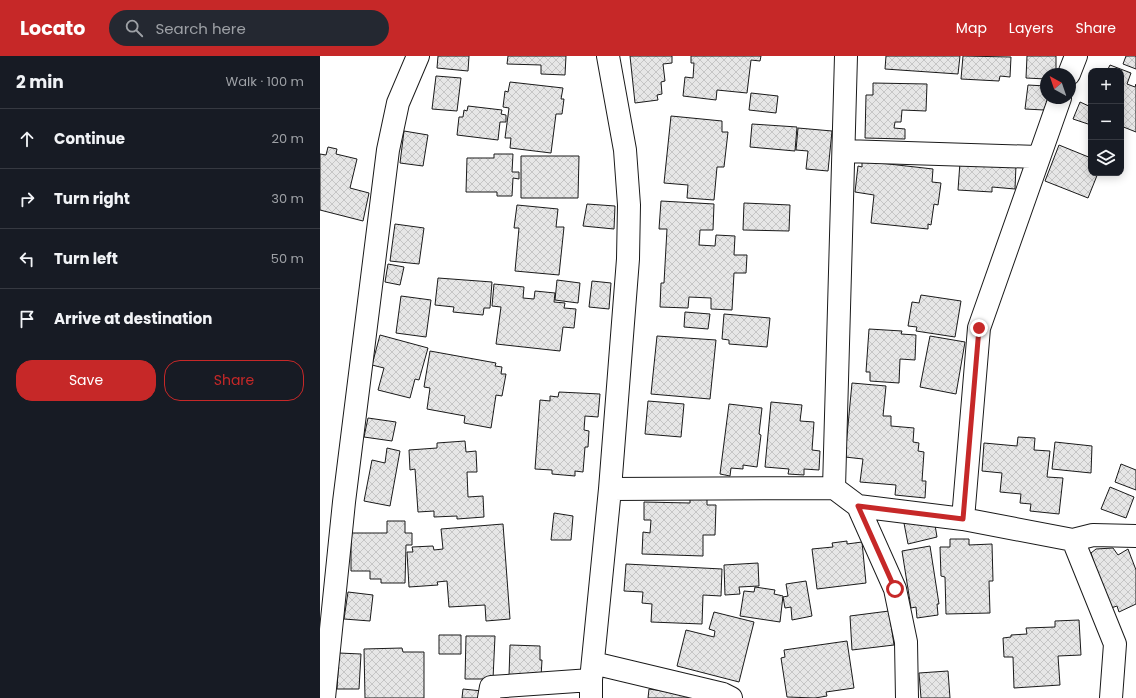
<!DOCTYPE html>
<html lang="en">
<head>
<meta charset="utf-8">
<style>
	:root { --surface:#171b24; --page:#242831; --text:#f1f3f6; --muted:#9ea1a6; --line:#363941; --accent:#c62828 }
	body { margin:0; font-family:Poppins,sans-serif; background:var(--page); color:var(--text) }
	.controls { position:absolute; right:12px; top:12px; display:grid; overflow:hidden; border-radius:8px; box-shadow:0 2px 10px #0003 }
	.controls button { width:36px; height:36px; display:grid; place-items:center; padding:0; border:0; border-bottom:1px solid var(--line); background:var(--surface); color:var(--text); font:20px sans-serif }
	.compass { position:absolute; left:720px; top:12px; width:36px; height:36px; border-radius:50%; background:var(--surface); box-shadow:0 2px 10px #0003; rotate:320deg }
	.stop { position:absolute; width:12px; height:12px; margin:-9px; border:3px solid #c62828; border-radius:50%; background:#fff }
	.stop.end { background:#c62828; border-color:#fff; box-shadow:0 1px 4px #0008 }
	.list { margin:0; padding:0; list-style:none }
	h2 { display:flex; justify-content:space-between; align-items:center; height:52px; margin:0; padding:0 16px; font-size:17px }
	h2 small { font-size:13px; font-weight:400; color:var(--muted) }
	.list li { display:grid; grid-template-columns:26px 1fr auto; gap:12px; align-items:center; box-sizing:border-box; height:60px; padding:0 16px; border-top:1px solid var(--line) }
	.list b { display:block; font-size:15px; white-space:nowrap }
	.list em { font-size:13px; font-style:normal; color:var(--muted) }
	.actions { display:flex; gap:8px; padding:12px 16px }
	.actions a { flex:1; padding:9px 0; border:1px solid var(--accent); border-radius:16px; text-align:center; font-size:14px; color:var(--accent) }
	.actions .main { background:var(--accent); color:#fff }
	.icon { flex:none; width:22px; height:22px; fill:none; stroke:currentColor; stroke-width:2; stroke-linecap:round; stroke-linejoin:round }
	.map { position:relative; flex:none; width:816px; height:642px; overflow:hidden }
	header { display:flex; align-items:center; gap:24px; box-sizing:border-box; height:56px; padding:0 20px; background:var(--accent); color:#fff }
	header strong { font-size:19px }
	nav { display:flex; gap:22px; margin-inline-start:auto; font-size:14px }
	.search { width:280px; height:36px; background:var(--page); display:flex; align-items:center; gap:10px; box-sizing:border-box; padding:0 14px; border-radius:22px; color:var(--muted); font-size:15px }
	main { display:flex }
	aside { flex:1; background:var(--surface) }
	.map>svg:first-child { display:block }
	.building { fill:url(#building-cross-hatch); stroke:#1a1a1a }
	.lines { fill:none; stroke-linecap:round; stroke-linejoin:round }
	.minor-casing { stroke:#1a1a1a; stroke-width:24 }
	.minor { stroke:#fff; stroke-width:22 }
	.route { stroke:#c62828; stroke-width:5 }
</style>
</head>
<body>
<header>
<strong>Locato</strong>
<div class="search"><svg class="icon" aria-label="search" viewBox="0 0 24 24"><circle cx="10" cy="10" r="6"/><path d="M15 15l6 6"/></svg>Search here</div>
<nav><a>Map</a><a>Layers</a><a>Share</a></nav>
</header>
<main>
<aside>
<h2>2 min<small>Walk · 100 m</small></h2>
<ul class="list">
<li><svg class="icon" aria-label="ahead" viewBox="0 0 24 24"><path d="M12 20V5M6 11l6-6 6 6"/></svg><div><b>Continue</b></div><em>20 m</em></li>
<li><svg class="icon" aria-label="right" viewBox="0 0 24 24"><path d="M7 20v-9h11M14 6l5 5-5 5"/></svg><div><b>Turn right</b></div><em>30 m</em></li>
<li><svg class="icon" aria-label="left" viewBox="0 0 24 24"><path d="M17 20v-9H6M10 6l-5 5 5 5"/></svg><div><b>Turn left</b></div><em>50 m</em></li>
<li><svg class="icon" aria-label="arrive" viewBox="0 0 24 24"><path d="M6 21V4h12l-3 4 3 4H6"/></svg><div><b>Arrive at destination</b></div></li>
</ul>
<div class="actions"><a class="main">Save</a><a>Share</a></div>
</aside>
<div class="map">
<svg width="816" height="642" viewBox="0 0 816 642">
	<defs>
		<pattern id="building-cross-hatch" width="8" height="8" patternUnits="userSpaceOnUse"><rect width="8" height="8" fill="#e6e6e6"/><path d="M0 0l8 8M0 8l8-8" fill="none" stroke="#c5c5c5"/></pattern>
	</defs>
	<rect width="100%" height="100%" fill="#fff"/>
	<path class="building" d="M 118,0 L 149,0 L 148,15 L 117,12 Z
		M 188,0 L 246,0 L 245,19 L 221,18 L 221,9 L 187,8 Z
		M 310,0 L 352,0 L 352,7 L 343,8 L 345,25 L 341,26 L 342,38 L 337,39 L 338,44 L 315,47 Z
		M 371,0 L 441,0 L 440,5 L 431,4 L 427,37 L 397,34 L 396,44 L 363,40 L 365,21 L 373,22 L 374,7 L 371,7 Z
		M 566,0 L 640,0 L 638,18 L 565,13 Z
		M 643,0 L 691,1 L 690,21 L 680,20 L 679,25 L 641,23 Z
		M 707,0 L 736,0 L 736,18 L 726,18 L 726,23 L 706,22 Z
		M 806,0 L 816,0 L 816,13 L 803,8 Z
		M 790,9 L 811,17 L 807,28 L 815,31 L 816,28 L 816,76 L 801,70 L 801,15 L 787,15 Z
		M 116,20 L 141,22 L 137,55 L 112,53 Z
		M 190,26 L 243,32 L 241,43 L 244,43 L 242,58 L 236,58 L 231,97 L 190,92 L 191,82 L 185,82 L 189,52 L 183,51 L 185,35 L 188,36 Z
		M 553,27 L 607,28 L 606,55 L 582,54 L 581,66 L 575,66 L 574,72 L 585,73 L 585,83 L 545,82 L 546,39 L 553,39 Z
		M 708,29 L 726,30 L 726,42 L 728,42 L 724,54 L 705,53 Z
		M 431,37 L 458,40 L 456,57 L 429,54 Z
		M 760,46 L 771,51 L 771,69 L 753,63 Z
		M 148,50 L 182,54 L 181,58 L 186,59 L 186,66 L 180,66 L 178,84 L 137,79 L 139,61 L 143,61 L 144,54 L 147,55 Z
		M 351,60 L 402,65 L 402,76 L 408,76 L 404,111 L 397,111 L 394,144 L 367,142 L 368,129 L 344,127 Z
		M 432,68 L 477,71 L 475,95 L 430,91 Z
		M 478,72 L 512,75 L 508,115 L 486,113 L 488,95 L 476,94 Z
		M 84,75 L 108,79 L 103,110 L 80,107 Z
		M 739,89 L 771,102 L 771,117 L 778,117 L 768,142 L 725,125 Z
		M 8,91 L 17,93 L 16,98 L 37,103 L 30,132 L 49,137 L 43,165 L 0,154 L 0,98 L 6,99 Z
		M 174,98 L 193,98 L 192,116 L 199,116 L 199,123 L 193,122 L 192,140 L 177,140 L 177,136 L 146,136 L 147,102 L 174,102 Z
		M 201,100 L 259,100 L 258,142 L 201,142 Z
		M 542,105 L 613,113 L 612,126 L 621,127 L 618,149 L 614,148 L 611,169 L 608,168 L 608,173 L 551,167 L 554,139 L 535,136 L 538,110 L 542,111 Z
		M 640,106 L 696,109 L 695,133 L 672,131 L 672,136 L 638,134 Z
		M 341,145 L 394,148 L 393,174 L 380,174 L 379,189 L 395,190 L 396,179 L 415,180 L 414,199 L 427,199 L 426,217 L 414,217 L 412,254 L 391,253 L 391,242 L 369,241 L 368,252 L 340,251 L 341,227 L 344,227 L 347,173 L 339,173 Z
		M 424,147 L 470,149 L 469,175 L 423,174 Z
		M 267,148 L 295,150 L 294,173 L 263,170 Z
		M 197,149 L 238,153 L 236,171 L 244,171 L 239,219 L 195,215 L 199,172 L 194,172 Z
		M 75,168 L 104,172 L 99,208 L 70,205 Z
		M 68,208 L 84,211 L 80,229 L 65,226 Z
		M 118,222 L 172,226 L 170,252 L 164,252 L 163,259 L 133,256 L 134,251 L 115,249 Z
		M 237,224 L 260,227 L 258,247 L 235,244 Z
		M 272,225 L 291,227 L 289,253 L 269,251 Z
		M 174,228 L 204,231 L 203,242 L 214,243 L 215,235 L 235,237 L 234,246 L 245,247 L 244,252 L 256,253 L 254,272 L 243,271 L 240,295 L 176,288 L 181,251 L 172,250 Z
		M 601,239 L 641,245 L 635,281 L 596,275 L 597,271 L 588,270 L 592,246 L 599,247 Z
		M 81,240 L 111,244 L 106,281 L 76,277 Z
		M 365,256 L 390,258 L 388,273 L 364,271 Z
		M 404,258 L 450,262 L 447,291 L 409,288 L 409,284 L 402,283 Z
		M 549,273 L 582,275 L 581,278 L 596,279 L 595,304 L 580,303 L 579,327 L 550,325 L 550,316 L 546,316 Z
		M 60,279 L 108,292 L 99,324 L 95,323 L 90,342 L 58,334 L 64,312 L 52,309 Z
		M 337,280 L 396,284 L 390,343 L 331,338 Z
		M 610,280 L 645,286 L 636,338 L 600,331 Z
		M 110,295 L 176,307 L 175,310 L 182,311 L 181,318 L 186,318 L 182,340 L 176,339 L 171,372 L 144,367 L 145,360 L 107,353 L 110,332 L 104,331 Z
		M 532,327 L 566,330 L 563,360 L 571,360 L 571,370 L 594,372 L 593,386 L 599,387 L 598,395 L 604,396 L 602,425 L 606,425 L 605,442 L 575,439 L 576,429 L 540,426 L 543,403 L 525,401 Z
		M 239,336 L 280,338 L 278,361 L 265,360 L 264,374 L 269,375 L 268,391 L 265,391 L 263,416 L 255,415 L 255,420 L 232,418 L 232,414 L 215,413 L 220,344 L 230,345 L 230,340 L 238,341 Z
		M 328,345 L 364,348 L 361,381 L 325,378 Z
		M 451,346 L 482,349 L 480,365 L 494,366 L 492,394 L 500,395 L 499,414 L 484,413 L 484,419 L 468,418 L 469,413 L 445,411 Z
		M 409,348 L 442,352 L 439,378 L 441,379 L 437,411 L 423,409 L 423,413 L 411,412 L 410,420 L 400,418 Z
		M 48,362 L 76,366 L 72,385 L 44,381 Z
		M 698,381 L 715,382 L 714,394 L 730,395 L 727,421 L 743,422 L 739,458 L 710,455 L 711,448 L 700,447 L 701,438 L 680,436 L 682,417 L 662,415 L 664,387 L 697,390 Z
		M 145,385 L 146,396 L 156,395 L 157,416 L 147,416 L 148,441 L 163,440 L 164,461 L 137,463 L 137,460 L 114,461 L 114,455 L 98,456 L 95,413 L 90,414 L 89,394 L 117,392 L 117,387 Z
		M 735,386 L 772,390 L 771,417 L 732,413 Z
		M 67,392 L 80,395 L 70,450 L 44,445 L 52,404 L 65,407 Z
		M 801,408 L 816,414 L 816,434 L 795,426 Z
		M 790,431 L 814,441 L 806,462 L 781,453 Z
		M 370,442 L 387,443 L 387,449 L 396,449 L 395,479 L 383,479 L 383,500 L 322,498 L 323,476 L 330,477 L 331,464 L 324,464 L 324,446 L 370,447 Z
		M 234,457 L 253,460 L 251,484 L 231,484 Z
		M 583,462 L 615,469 L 617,481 L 588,488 Z
		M 67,465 L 85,465 L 85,477 L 92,477 L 92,489 L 86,489 L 85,527 L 61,527 L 61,523 L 50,523 L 50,515 L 31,515 L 31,477 L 67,477 Z
		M 183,468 L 190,563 L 166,565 L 165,549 L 129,551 L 127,525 L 117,526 L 118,529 L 89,531 L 87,496 L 93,496 L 92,491 L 113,490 L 114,494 L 123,493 L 121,473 Z
		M 630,483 L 649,483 L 649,489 L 672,488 L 673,525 L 669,525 L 670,557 L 626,558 L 625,521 L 621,520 L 620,491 L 630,491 Z
		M 527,485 L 527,488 L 542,486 L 546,527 L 497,533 L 492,493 L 513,491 L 512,487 Z
		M 610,490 L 619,548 L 617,548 L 618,559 L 597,562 L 596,551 L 591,552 L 582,495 Z
		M 793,492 L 798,499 L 808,493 L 816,514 L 816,548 L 799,556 L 797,550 L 788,553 L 771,497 L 776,493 Z
		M 438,507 L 439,530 L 419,531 L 420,538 L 405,539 L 404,509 Z
		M 306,508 L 402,513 L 401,540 L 383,539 L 382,568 L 331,566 L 332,548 L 322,547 L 323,536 L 304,535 Z
		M 486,525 L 492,560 L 472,564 L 471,551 L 465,552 L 463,541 L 468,540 L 466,528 Z
		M 435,531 L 455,534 L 454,538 L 463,540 L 460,566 L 420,560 L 424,535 L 434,536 Z
		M 28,536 L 53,539 L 50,565 L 24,563 Z
		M 569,555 L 574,589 L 532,594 L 530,560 Z
		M 394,556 L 434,566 L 419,626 L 357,610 L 366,574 L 394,581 L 395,575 L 389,573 Z
		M 759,564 L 761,599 L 738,600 L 740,629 L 694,632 L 693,601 L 684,601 L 683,582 L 691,581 L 691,579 L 707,578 L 706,572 L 735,571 L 735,565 Z
		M 119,579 L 141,579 L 141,598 L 119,598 Z
		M 146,580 L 175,580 L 173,623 L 145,623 Z
		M 527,585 L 534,632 L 506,636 L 507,640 L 495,642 L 467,641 L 461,602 L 465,601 L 464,594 Z
		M 190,589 L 220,590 L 220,604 L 222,604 L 221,621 L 189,620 Z
		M 82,592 L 83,596 L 104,596 L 104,642 L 45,642 L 44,593 Z
		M 19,597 L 41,598 L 39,633 L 17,633 Z
		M 628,615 L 630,642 L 601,642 L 599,617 Z
		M 143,633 L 162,635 L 161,642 L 142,642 Z
		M 329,633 L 371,639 L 370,642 L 328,642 Z"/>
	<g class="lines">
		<defs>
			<path id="minor" d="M 749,18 L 756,0
				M 524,95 L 718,101
				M 514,432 L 526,0
				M 290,433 L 514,432 L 538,450 L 575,533 L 586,586 L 587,642
				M 538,450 L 643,463 L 753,484 L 773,479 L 816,480
				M 643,463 L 659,272 L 740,42
				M 753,484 L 795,588 L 791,642
				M 273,607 L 403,638 L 411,642
				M 4,642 L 24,446 L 68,94 L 78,47 L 98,0
				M 169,642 L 171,631 L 271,624
				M 271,642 L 271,624 L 290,433 L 308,203 L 309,149 L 305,94 L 288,0"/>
		</defs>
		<use href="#minor" class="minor-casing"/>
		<use href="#minor" class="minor"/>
	</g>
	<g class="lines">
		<path class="route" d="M 575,533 L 538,450 L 643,463 L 659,272"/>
	</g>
</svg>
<div class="controls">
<button>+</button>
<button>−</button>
<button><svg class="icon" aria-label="layers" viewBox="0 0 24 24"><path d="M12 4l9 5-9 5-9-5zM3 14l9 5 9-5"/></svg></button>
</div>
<svg class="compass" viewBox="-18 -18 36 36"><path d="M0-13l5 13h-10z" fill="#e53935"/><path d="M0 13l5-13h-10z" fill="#9ea1a6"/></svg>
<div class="stop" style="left:575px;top:533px"></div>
<div class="stop end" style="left:659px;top:272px"></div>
</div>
</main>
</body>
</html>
